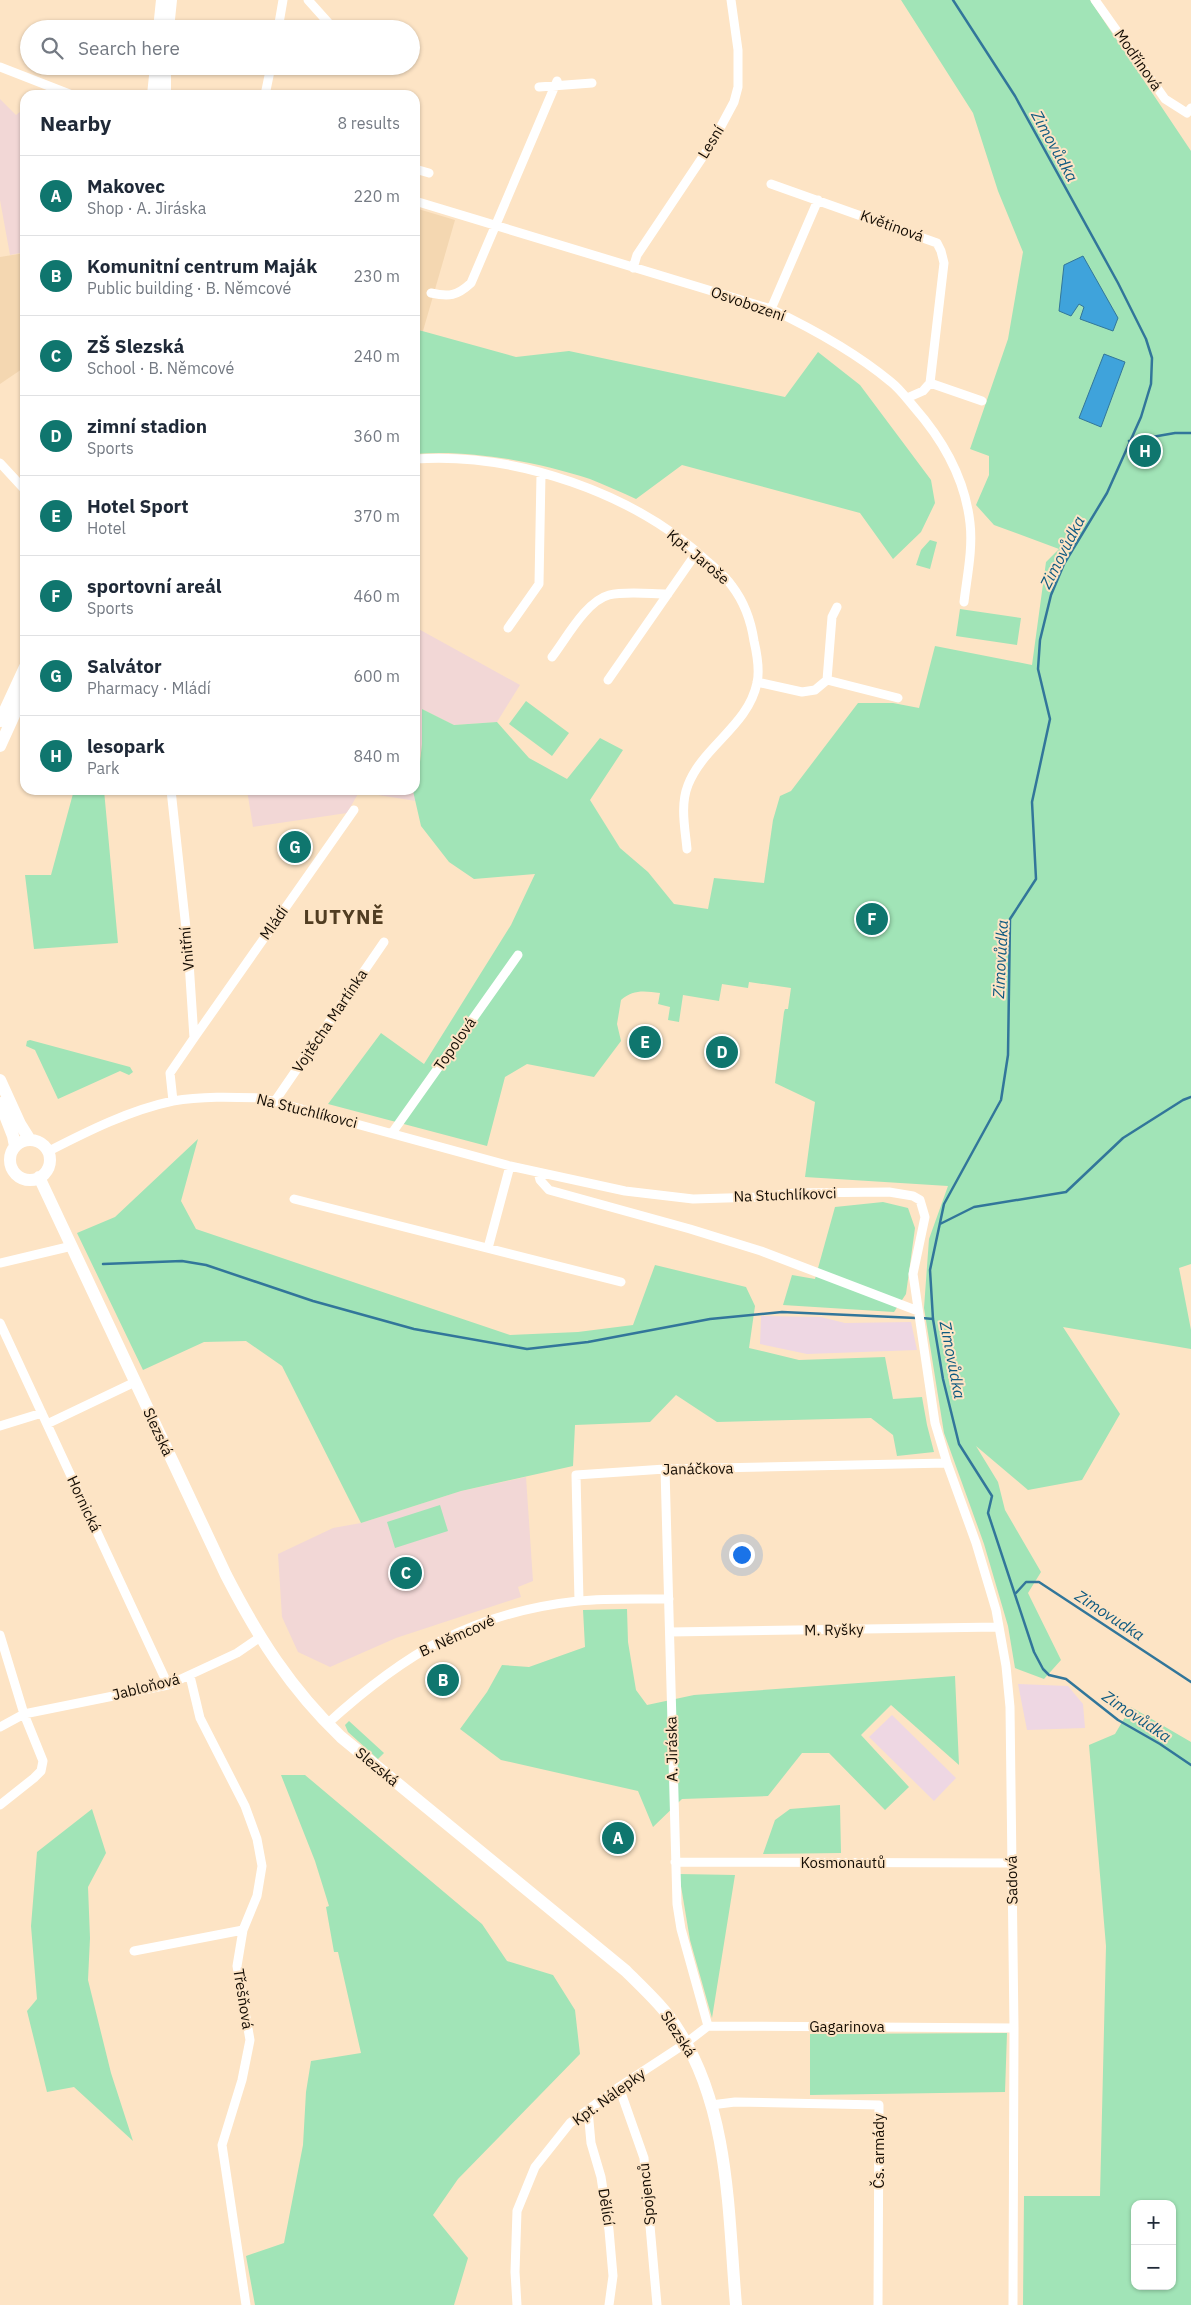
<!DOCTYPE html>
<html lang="en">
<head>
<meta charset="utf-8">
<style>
	:root { --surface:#fff; --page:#f2f2f3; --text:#1f2937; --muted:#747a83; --line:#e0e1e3; --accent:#0f766e }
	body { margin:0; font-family:"IBM Plex Sans",sans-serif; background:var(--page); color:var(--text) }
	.controls { position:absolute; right:15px; bottom:15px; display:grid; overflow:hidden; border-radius:10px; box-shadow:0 1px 4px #0004 }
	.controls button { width:45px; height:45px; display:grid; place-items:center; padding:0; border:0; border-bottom:1px solid var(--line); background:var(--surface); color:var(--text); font:25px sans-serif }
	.you { position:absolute; left:741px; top:1554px; width:18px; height:18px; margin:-12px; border:4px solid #fff; border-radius:50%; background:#1a73e8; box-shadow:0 0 0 8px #1a73e833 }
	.badge { display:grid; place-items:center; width:32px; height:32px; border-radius:50%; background:var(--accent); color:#fff; font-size:16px; font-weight:700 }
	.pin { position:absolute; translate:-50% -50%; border:2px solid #fff; box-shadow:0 1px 5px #0006 }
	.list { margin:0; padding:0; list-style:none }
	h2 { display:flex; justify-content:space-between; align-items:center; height:65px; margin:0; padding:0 20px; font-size:21px }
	h2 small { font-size:16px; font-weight:400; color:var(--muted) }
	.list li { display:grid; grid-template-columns:32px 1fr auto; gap:15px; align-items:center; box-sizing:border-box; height:80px; padding:0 20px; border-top:1px solid var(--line) }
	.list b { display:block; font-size:19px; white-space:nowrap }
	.list p { margin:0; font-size:16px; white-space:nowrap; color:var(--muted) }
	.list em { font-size:16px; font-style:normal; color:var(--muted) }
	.icon { flex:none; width:28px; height:28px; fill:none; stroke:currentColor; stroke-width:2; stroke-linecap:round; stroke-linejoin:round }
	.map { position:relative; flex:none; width:1191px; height:2305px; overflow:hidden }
	.search { position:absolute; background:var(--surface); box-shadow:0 1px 4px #0004; left:20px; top:20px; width:400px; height:55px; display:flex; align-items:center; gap:12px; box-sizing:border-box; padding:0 18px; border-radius:28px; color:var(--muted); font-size:19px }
	.panel { position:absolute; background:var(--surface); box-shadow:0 1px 4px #0004; left:20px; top:90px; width:400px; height:705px; border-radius:15px }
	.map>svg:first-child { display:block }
	.built { fill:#f4d7b1 }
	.industrial { fill:#eed7e3 }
	.education { fill:#f2d7d6 }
	.green { fill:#a1e4b7; fill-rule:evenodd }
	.water { fill:#3fa3db; stroke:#32769a }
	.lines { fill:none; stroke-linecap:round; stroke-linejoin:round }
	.stream { stroke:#32769a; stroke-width:2.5 }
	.street { stroke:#fff; stroke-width:9 }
	.secondary { stroke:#fff; stroke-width:12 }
	.labels { text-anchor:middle; stroke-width:4; stroke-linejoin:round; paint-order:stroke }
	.street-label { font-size:15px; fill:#150d04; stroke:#fde4c5 }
	.water-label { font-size:16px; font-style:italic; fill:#0f5a80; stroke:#fde4c5 }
	.district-label { font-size:20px; font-weight:bold; letter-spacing:1px; fill:#513d22; stroke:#fde4c5 }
</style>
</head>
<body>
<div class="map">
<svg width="1191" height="2305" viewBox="0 0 1191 2305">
	<rect width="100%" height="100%" fill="#fde4c5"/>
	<path class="built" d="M 415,208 L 455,220 L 423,331 L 415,329 Z
		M 25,253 L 25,367 L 0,384 L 0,257 Z"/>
	<path class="industrial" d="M 761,1316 L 821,1317 L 845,1323 L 911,1322 L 917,1350 L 807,1354 L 760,1344 Z
		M 1018,1684 L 1068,1686 L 1083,1704 L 1085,1728 L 1027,1730 Z
		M 892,1715 L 956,1778 L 934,1801 L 869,1737 Z"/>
	<path class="education" d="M 0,99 L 16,115 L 25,108 L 25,252 L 10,255 L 0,200 Z
		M 415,627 L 520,685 L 497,722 L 454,725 L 422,709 L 422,744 L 415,785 Z
		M 247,790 L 414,790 L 416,801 L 359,792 L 347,813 L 253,827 Z
		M 526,1477 L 533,1581 L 518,1587 L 521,1597 L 396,1638 L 330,1667 L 298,1652 L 282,1617 L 278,1554 L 333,1528 L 361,1523 L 461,1491 Z"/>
	<path class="green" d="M 901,0 L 1090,0 L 1191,151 L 1191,1264 L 1179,1268 L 1191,1330 L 1191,1349 L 1063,1327 L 1120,1414 L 1082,1480 L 1028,1490 L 976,1446 L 998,1482 L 1005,1510 L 1041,1572 L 1028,1593 L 1061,1660 L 1044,1679 L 1015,1668 L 1008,1626 L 984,1544 L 944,1433 L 924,1308 L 929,1239 L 948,1186 L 805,1177 L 815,1102 L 775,1083 L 784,1012 L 785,1009 L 788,1009 L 791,988 L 749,982 L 748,988 L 722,984 L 719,1001 L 683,995 L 679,1022 L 668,1020 L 670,1007 L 658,1004 L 660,993 C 645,991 633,989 621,1000 L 617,1024 L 621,1041 L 594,1077 L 527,1064 L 505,1077 L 487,1146 L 328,1104 L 381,1033 L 424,1064 L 511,925 L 535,874 L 474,879 L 449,862 L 421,826 L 413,791 L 419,771 L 422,744 L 422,709 L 454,725 L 497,722 L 529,758 L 567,779 L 600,738 L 623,750 L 590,800 L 620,848 L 648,872 L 674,904 L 708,909 L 714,878 L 764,883 L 773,820 L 780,796 L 791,791 L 858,703 L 893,703 L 919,708 L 935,646 L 1032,665 L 1046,562 L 1059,549 L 994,525 L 976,505 L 989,475 L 989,456 L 970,449 L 1008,339 L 1023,252 L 998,191 L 973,113 Z
		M 415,329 L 516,357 L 569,351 L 785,397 L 818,352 L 860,385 L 931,480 L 935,503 L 921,532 L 893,559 L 860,513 L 682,465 L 636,499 C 621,492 605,485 590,479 C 538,462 469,449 415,454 Z
		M 930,540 L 937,542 L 930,569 L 916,565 L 921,550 Z
		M 960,609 L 1021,618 L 1017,645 L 956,636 Z
		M 526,701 L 569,733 L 552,756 L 509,724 Z
		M 74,790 L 104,790 L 118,943 L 34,949 L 25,875 L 51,875 Z
		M 30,1040 L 130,1067 L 133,1072 L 129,1075 L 120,1071 L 58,1099 L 35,1050 L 26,1046 L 27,1041 Z
		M 198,1139 L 181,1201 L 196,1229 L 510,1335 L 578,1332 L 633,1325 L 655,1265 L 746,1287 L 755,1306 L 749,1348 L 799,1360 L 885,1357 L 893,1399 L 922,1397 L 927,1425 L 934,1452 L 897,1456 L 893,1435 L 871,1418 L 717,1422 L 676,1395 L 650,1422 L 575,1425 L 573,1466 L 461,1491 L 361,1523 L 282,1366 L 246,1341 L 204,1342 L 143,1370 L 77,1233 L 115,1217 Z
		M 883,1202 L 908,1208 L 915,1228 L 906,1294 L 894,1312 L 783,1305 L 792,1275 L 815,1279 L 835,1207 Z
		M 440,1505 L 448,1531 L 395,1548 L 387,1522 Z
		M 627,1609 L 628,1642 L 636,1690 L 647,1705 L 694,1695 L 955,1676 L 959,1765 L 891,1705 L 861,1735 L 909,1787 L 885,1810 L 829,1753 L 802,1753 L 768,1796 L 682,1799 L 653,1827 L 638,1791 L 501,1760 L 460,1729 L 487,1692 L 502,1665 L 529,1667 L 585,1647 L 583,1610 Z
		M 1131,1707 L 1191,1742 L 1191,2305 L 1023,2305 L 1024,2196 L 1100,2196 L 1106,1946 L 1089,1745 L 1115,1734 ZM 1135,2204 L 1172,2204 L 1172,2286 L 1135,2286 Z
		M 349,1721 L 384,1753 L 378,1759 L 348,1732 L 345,1725 Z
		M 281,1775 L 305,1775 L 482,1924 L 507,1961 L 553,1975 L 575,2010 L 580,2054 L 458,2179 L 433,2215 L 468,2258 L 454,2305 L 255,2305 L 246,2256 L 284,2243 L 303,2145 L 306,2092 L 311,2061 L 361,2053 L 338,1952 L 334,1952 L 326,1907 L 329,1906 L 315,1861 Z
		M 840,1805 L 841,1853 L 763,1854 L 775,1820 L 790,1809 Z
		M 92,1809 L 106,1853 L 88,1887 L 90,1938 L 88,1980 L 111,2073 L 133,2141 L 74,2087 L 47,2092 L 27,2011 L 37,1999 L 31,1926 L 37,1852 Z
		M 679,1874 L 735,1875 L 712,2018 L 690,1940 Z
		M 1007,2033 L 1005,2092 L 810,2095 L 810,2034 Z"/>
	<path class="water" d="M 1083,256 L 1118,318 L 1113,331 L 1080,319 L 1084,307 L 1079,304 L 1071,316 L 1059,311 L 1064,265 Z
		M 1104,354 L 1125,362 L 1101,427 L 1079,418 Z"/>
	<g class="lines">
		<path class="stream" d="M 953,0 L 1015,96 L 1118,283 L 1146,339 L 1152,358 L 1151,384 L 1141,417 L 1107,493 L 1064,564 L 1051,595 L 1040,640 L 1038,669 L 1050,719 L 1032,802 L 1036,879 L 1010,919 L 1008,1055 L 1001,1100 L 944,1204 L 930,1270 L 933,1319 L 943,1379 L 959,1444 L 992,1496 L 988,1513 L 1034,1652 L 1043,1669 L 1049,1675 L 1066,1679 L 1118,1720 L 1160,1744 L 1191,1765
			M 1129,441 L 1175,433 L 1191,433
			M 940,1224 L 974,1207 L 1066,1192 L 1123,1138 L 1183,1100 L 1191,1097
			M 103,1264 L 182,1261 L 206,1265 L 313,1301 L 414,1329 L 527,1349 L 588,1342 L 710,1319 L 782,1312 L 916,1318
			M 922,1318 L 933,1319
			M 1016,1593 L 1026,1582 L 1039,1582 L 1191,1682"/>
		<path class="street" d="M 308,0 L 334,29
			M 1095,0 L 1165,99 L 1187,113 L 1191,108
			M 278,29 L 283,0
			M 0,67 L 72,95
			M 539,87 L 592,83
			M 265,95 L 271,66
			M 415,169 L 429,173
			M 771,184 L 937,243 L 941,251 L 944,263 L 930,383 L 923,391 L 907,398
			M 415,201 L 771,309 C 813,329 855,352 891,382 C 900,389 907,399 914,407 C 943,440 965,478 970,523 C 973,549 967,576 964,602
			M 633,268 L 637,255 L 712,143 L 734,102 L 738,87 L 738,50 L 731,0
			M 431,293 C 449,297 457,296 471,283 L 557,81
			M 771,309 L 818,200
			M 930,383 L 982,401
			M 415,459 C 515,452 635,493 708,562 C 716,569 726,577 732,586 C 745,603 751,621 754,641 C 757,654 760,670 757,683 C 748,726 703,746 688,785 C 680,805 685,828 687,849
			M 0,463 L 25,490
			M 508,628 L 539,584 L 541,474
			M 552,657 C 566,639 586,601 609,595 C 625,591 651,594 668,594
			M 608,680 L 697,552
			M 827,680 L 898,698
			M 757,682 L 802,692 L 815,690 L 827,680 L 832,617 L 837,607
			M 171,790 L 188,947 L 194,1038 L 170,1073 L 173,1101
			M 194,1038 L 354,810
			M 275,1101 L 384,942
			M 392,1133 L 518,955
			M 49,1151 C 88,1131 130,1110 173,1101 C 201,1096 232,1097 261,1098 L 510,1166 L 625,1191 L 693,1199 L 760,1197 L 795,1193 L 889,1192 L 913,1196 L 920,1200 L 925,1217 L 913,1274 L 935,1423 L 947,1463 L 976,1543 L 996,1610 L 1006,1666 L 1010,1707 L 1014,2028 L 1013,2305
			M 538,1172 L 540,1180 L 549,1190 L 690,1229 L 761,1251 L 918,1311
			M 294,1199 L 621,1282
			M 488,1248 L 510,1166
			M 0,1263 L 72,1246
			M 0,1323 L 168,1685
			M 47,1424 L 135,1382
			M 0,1426 L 42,1413
			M 665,1469 L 677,1904 L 681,1929 L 708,2026
			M 579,1601 L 576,1475 L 665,1469 L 947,1463
			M 670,1632 L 999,1627
			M 0,1635 L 24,1714 L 43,1761 L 41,1771 L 34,1778 L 0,1805
			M 190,1676 L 200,1718 L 245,1806 L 257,1839 L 262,1866 L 257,1896 L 243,1930 L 237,1966 L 250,2040 L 242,2080 L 222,2145 L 246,2305
			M 327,1724 C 405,1653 471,1613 578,1601 C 608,1598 639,1599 669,1599
			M 0,1727 L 24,1714 L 168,1685 L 237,1653 L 259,1638
			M 675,1862 L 1012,1863
			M 134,1951 L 243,1930
			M 619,2087 L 644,2158 L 657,2305
			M 711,2105 L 735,2102 L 879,2105 L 878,2305
			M 588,2110 L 591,2143 L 601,2177 L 609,2230 L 613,2276 L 609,2305
			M 517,2305 L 515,2272 L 517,2211 L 535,2167 L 570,2123 L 619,2087 L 686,2043 L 708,2026 L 1014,2028"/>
		<path class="secondary" d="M 159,29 L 162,0
			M 168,29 L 171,0
			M 153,95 L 156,66
			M 165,95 L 165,66
			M 0,721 L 25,667
			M 0,746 L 25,691
			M 0,1080 L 20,1124 L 30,1140
			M 0,1103 L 13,1136 L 15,1146
			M10 1160a20 20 0 1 1 40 0a20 20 0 1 1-40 0Z
			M 39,1177 L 226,1575 C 258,1637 290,1688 341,1737 L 626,1971 C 645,1990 665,2008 679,2031 C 730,2111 728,2214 736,2305"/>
	</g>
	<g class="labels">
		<g class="street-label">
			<text transform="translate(1138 60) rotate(55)" y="5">Modřínová</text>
			<text transform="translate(711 142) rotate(-59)" y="5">Lesní</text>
			<text transform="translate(892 226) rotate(20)" y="5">Květinová</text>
			<text transform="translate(748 304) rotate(19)" y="5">Osvobození</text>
			<text transform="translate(698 557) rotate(40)" y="5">Kpt. Jaroše</text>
			<text transform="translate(274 923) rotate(-55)" y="5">Mládí</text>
			<text transform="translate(187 949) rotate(-95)" y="5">Vnitřní</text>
			<text transform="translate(330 1021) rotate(-56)" y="5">Vojtěcha Martínka</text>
			<text transform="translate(455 1044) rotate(-55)" y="5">Topolová</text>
			<text transform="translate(307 1111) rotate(14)" y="5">Na Stuchlíkovci</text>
			<text transform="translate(785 1195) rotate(-2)" y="5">Na Stuchlíkovci</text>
			<text transform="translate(158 1432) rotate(65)" y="5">Slezská</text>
			<text transform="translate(698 1469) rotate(-1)" y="5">Janáčkova</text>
			<text transform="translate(84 1504) rotate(65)" y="5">Hornická</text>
			<text transform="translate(834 1630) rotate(-1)" y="5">M. Ryšky</text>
			<text transform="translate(457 1636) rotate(-24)" y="5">B. Němcové</text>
			<text transform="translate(146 1687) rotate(-14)" y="5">Jabloňová</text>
			<text transform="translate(672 1749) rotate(-91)" y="5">A. Jiráska</text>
			<text transform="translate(377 1767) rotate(40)" y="5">Slezská</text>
			<text x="843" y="1868">Kosmonautů</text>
			<text transform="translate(1012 1880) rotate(-91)" y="5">Sadová</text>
			<text transform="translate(243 1999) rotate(81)" y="5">Třešňová</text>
			<text x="847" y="2032">Gagarinova</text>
			<text transform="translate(678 2034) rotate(57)" y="5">Slezská</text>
			<text transform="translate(609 2097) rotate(-36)" y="5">Kpt. Nálepky</text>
			<text transform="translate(879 2151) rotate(-90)" y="5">Čs. armády</text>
			<text transform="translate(647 2194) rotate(-96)" y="5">Spojenců</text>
			<text transform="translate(606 2207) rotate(81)" y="5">Dělící</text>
		</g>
		<g class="water-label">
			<text transform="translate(1055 146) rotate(61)" y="6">Zimovůdka</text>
			<text transform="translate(1062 552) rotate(-63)" y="6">Zimovůdka</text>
			<text transform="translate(1000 959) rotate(-87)" y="6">Zimovůdka</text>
			<text transform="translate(953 1360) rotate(79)" y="6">Zimovůdka</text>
			<text transform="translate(1110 1615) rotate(33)" y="6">Zimovudka</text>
			<text transform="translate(1137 1716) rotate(34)" y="6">Zimovůdka</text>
		</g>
		<g class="district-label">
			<text x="344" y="924">LUTYNĚ</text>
		</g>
	</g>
</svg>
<div class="controls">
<button>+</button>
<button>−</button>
</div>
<div class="you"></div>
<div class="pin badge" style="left:618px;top:1838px">A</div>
<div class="pin badge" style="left:443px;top:1680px">B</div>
<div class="pin badge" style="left:406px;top:1573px">C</div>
<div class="pin badge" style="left:722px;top:1052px">D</div>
<div class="pin badge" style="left:645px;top:1042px">E</div>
<div class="pin badge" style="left:872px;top:919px">F</div>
<div class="pin badge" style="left:295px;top:847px">G</div>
<div class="pin badge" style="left:1145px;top:451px">H</div>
<div class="search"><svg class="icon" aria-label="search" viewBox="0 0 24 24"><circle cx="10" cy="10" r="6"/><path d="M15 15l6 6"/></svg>Search here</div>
<section class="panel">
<h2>Nearby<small>8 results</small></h2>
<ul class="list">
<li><span class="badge">A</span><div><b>Makovec</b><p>Shop · A. Jiráska</p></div><em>220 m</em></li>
<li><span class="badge">B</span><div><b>Komunitní centrum Maják</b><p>Public building · B. Němcové</p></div><em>230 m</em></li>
<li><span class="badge">C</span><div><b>ZŠ Slezská</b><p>School · B. Němcové</p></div><em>240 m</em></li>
<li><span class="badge">D</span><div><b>zimní stadion</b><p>Sports</p></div><em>360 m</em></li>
<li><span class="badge">E</span><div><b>Hotel Sport</b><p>Hotel</p></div><em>370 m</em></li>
<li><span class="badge">F</span><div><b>sportovní areál</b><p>Sports</p></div><em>460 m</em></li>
<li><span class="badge">G</span><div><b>Salvátor</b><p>Pharmacy · Mládí</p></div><em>600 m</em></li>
<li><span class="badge">H</span><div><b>lesopark</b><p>Park</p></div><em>840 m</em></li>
</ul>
</section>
</div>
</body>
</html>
